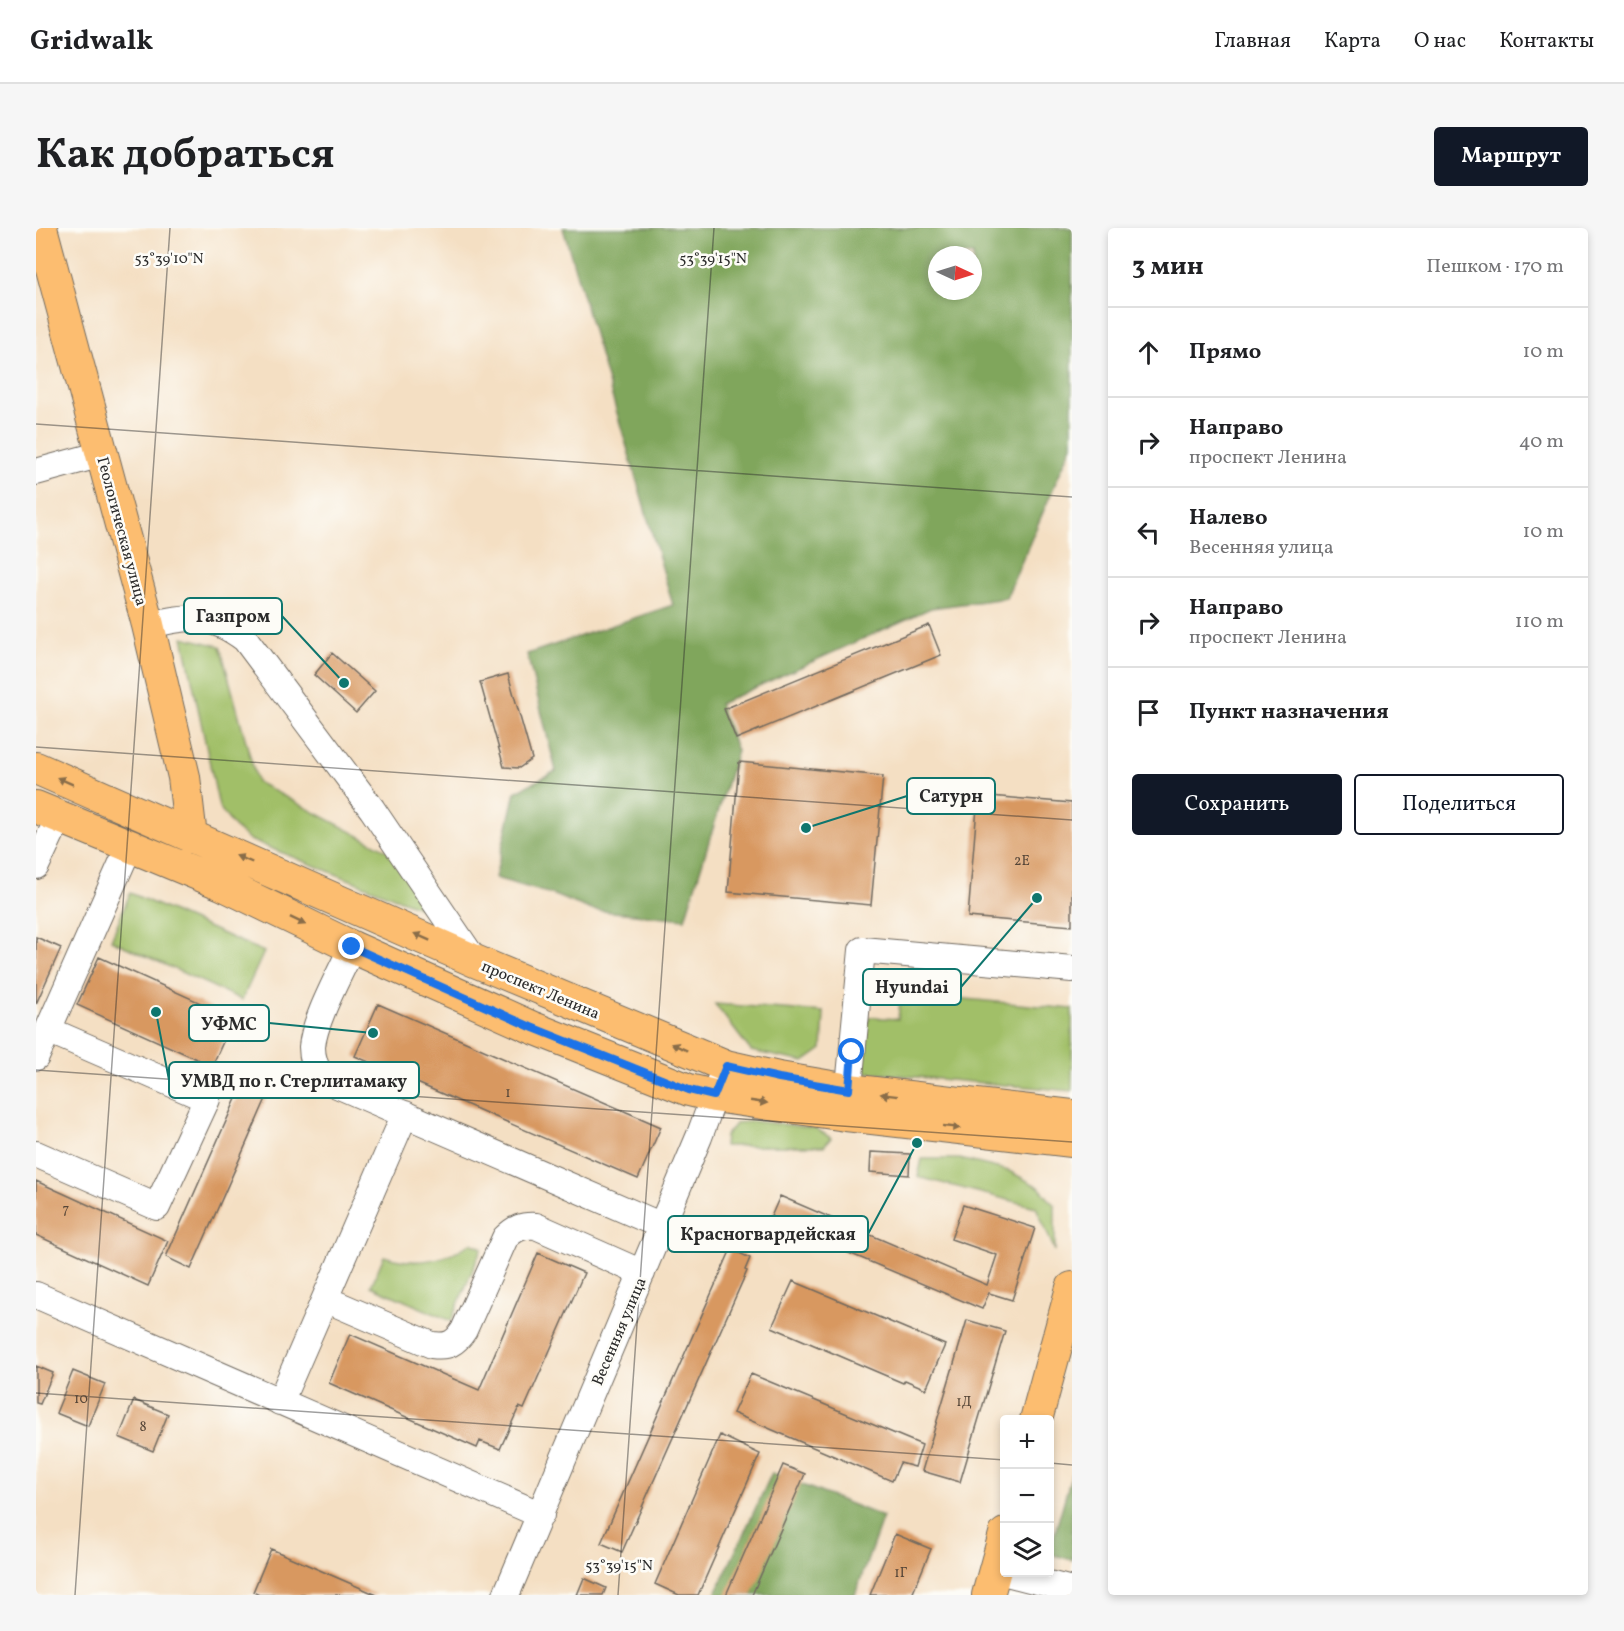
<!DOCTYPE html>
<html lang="ru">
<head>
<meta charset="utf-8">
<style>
	:root { --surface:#fff; --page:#f6f6f6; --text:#202124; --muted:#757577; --line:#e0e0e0; --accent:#111827 }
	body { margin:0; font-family:Vollkorn,serif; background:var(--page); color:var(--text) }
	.controls { position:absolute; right:18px; bottom:18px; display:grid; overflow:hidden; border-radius:6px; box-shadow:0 3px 9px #0003 }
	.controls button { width:54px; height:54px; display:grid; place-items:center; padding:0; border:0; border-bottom:2px solid var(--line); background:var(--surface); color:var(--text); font:30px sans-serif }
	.compass { position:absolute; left:892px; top:18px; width:54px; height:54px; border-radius:50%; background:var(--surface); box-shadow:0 3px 9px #0003; rotate:94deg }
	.stop { position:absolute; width:18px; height:18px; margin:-14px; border:4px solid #1a73e8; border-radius:50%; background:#fff }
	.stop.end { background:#1a73e8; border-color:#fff; box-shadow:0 2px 6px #0008 }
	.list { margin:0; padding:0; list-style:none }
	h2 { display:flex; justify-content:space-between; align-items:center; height:78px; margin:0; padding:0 24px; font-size:26px }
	h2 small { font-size:20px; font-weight:400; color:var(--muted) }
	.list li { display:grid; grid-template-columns:39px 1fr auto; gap:18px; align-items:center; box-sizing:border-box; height:90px; padding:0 24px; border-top:2px solid var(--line) }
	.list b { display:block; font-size:22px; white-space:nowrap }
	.list p { margin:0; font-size:20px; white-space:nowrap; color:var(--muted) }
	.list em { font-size:20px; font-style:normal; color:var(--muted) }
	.actions { display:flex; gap:12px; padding:18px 24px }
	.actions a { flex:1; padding:14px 0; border:2px solid var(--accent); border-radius:6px; text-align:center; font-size:21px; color:var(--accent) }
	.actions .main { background:var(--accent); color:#fff }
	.icon { flex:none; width:33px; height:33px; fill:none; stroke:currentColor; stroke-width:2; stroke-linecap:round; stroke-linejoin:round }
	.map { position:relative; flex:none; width:1036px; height:1367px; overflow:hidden; border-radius:6px }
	header { display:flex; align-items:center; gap:36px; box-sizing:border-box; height:84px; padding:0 30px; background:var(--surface); border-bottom:2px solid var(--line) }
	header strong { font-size:28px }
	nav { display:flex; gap:33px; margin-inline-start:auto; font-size:21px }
	.intro { display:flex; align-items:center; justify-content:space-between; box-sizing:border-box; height:144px; padding:0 36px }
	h1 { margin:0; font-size:42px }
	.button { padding:15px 27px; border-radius:6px; background:var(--accent); color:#fff; font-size:21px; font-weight:700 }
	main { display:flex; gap:36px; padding:0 36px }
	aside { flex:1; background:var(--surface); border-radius:6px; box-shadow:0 3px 9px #0003 }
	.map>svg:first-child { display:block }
	.green { fill:#a1bf68; stroke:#66754a; stroke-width:1.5 }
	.forest { fill:#80a65c; stroke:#566844; stroke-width:1.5; fill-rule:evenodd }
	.building { fill:#d89860 }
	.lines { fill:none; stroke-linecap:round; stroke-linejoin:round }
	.minor-casing { stroke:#716a60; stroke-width:28 }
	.major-casing { stroke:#716a60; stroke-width:34 }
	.minor { stroke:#fff; stroke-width:26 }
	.major { stroke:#fcbd6f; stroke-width:32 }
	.oneway { fill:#896d4a }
	.route { stroke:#1a73e8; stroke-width:8 }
	.ticks { fill:none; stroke:#2b2b2b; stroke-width:1.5; stroke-opacity:0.45 }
	.labels { text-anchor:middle; stroke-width:5; stroke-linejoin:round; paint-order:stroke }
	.number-label { font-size:14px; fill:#564638 }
	.street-label { font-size:16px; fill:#2b2b2b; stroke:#fdfcf7 }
	.ticks-label { font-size:15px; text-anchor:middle; fill:#2b2b2b; stroke:#fdfcf7; stroke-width:5; stroke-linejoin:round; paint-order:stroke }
	.leader { fill:none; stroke:#0f766e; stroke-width:2 }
	.callout-dot { fill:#0f766e; stroke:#fdfcf7; stroke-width:2 }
	.callout { fill:#fdfcf7; stroke:#0f766e; stroke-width:2 }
	.callout-label { font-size:18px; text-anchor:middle; font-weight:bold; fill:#2b2b2b }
</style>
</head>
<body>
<header>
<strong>Gridwalk</strong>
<nav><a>Главная</a><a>Карта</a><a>О нас</a><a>Контакты</a></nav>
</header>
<div class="intro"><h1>Как добраться</h1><a class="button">Маршрут</a></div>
<main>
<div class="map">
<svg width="1036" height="1367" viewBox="0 0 1036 1367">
	<rect width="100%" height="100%" fill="#fdfcf7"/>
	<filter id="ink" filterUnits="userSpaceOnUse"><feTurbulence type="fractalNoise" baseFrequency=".0167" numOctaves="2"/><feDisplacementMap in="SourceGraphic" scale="12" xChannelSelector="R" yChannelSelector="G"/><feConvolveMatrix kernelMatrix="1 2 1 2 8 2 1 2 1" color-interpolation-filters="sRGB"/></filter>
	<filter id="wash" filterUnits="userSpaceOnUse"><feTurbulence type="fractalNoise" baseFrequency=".008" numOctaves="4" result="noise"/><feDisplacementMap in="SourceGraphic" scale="24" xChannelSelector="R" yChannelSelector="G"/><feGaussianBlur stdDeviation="1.35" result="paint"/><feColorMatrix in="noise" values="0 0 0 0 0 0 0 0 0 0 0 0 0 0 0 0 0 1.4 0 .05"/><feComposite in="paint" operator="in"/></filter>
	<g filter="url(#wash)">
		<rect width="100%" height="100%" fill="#f4dfc3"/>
		<path class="green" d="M 147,409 L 184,418 L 221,554 L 356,625 L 395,684 L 214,612 L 198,599 L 183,579 Z
			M 94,665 L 228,724 L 206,772 L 75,712 Z
			M 865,765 L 1036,781 L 1036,863 L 827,844 L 833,789 L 862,791 Z
			M 679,776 L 788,784 L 786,821 L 768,834 L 715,823 Z
			M 717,893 L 779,900 L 795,910 L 788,918 L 688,918 L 689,908 L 700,895 Z
			M 886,931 L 924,931 L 973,943 L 1003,959 L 1019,978 L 1019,1023 L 1000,979 L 882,949 Z
			M 435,1015 L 446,1020 L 415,1093 L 335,1058 L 348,1028 C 380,1039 408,1033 435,1015 Z"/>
		<path class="forest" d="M 527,0 L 1036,0 L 1036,217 L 970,370 L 895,380 L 683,476 L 701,523 L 649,691 L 556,682 L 515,666 L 459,650 L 479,564 L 520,543 L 491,426 L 637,377 ZM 901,27 L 937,27 L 937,63 L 901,63 Z
			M 736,1245 L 847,1289 L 819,1367 L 679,1367 Z
			M 1036,1245 L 1036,1332 L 1014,1326 L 1014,1322 Z"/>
		<g id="blocks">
			<path class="building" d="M 893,397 L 905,427 L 700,511 L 688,481 Z
				M 296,425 L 339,463 L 320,485 L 278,447 Z
				M 472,446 L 496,531 L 483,540 L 468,539 L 444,454 Z
				M 703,534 L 847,548 L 835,677 L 692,664 Z
				M 942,567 L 1036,575 L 1036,698 L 932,689 Z
				M 0,709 L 25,720 L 0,776 Z
				M 63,729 L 198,790 L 176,838 L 41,777 Z
				M 342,776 L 625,899 L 602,951 L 319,828 Z
				M 215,837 L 240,848 L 155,1041 L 130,1029 Z
				M 835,924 L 874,926 L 873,947 L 834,944 Z
				M 0,953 L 132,1013 L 112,1058 L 0,1007 Z
				M 744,968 L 951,1057 L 961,1027 L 915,1011 L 927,977 L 999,1000 L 976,1072 L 953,1065 L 946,1081 L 806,1022 L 807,1020 L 795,1015 L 794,1017 L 777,1007 L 775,1009 L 734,991 Z
				M 695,1021 L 714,1030 L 709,1042 L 711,1043 L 586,1324 L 565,1315 Z
				M 502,1025 L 548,1045 L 488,1181 L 483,1179 L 464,1221 L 444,1213 L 441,1220 L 293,1155 L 314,1106 L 443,1162 Z
				M 757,1053 L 909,1117 L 890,1161 L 869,1152 L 867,1155 L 736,1099 Z
				M 931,1092 L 969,1103 L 924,1254 L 886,1243 Z
				M 0,1138 L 17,1145 L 4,1176 L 0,1175 Z
				M 37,1143 L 69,1156 L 52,1198 L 20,1185 Z
				M 715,1146 L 886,1217 L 879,1239 L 864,1235 L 856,1253 L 697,1185 Z
				M 98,1172 L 132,1186 L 117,1223 L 83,1209 Z
				M 684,1207 L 724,1226 L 662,1367 L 643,1367 L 619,1356 Z
				M 747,1237 L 769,1246 L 716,1367 L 690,1367 Z
				M 859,1306 L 895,1321 L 876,1367 L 834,1367 Z
				M 235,1321 L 341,1367 L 223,1367 L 217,1364 Z
				M 548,1350 L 570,1360 L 567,1367 L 541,1367 Z"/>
		</g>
	</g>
	<g filter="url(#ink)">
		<use href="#blocks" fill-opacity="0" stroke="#716a60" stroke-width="1.5"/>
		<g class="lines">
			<defs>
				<path id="minor" d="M 0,244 L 66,226
					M 112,397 C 154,388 173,384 209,411 L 336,581 L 439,733
					M 0,638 L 23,589
					M 316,719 C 305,744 278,792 276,819 C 276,831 280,839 285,850 L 626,998
					M 0,829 L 93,619
					M 811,880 L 826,722 L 1036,741
					M 0,926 L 121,979 L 171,871 L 12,802
					M 0,1067 L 505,1287
					M 289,1071 L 396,1117 C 412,1119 419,1116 428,1102 L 469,1010 C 479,1000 486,997 500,998 L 606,1045
					M 244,1174 L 369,886
					M 959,1342 L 1036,1362
					M 470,1367 L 663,909 L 684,852"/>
				<path id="major" d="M 5,0 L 112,397 L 148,549 L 155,609
					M 0,540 L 439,733 L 690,838 L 743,850 L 813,862 L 1036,888
					M 0,579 L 186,656 L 316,719 L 495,799 L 653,862 L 678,868 L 810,887 L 1036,913
					M 1000,1192 L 1036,1060
					M 952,1367 L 969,1306"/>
			</defs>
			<use href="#minor" class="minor-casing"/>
			<use href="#major" class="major-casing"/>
			<use href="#minor" class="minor"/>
			<use href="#major" class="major"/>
		</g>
		<defs><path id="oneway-solid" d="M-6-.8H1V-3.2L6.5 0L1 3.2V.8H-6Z" transform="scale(1.5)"/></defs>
		<g class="oneway">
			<use href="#oneway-solid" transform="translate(29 553) rotate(-156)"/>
			<use href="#oneway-solid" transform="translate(208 631) rotate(-157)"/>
			<use href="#oneway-solid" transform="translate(262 693) rotate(26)"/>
			<use href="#oneway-solid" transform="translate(386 709) rotate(-156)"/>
			<use href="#oneway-solid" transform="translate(643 819) rotate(-157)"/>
			<use href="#oneway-solid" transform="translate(853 867) rotate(-173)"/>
			<use href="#oneway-solid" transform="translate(723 874) rotate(8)"/>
			<use href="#oneway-solid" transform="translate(916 899) rotate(6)"/>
		</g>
	</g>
	<g class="lines" filter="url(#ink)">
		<path class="route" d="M 316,719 L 495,799 L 653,862 L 678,868 L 690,838 L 743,850 L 813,862 L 816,824"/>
	</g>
	<path class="ticks" d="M 0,196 L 1036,269M 0,519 L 1036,592M 0,842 L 1036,914M 0,1165 L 969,1232M 1014,1235 L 1036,1237M 39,1367 L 134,0M 582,1367 L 678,0"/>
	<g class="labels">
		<g class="number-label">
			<text x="986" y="637">2Е</text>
			<text x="472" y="869">1</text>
			<text x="30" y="985">7</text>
			<text x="45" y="1175">10</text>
			<text x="928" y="1178">1Д</text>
			<text x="107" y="1203">8</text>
			<text x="865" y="1349">1Г</text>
		</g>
		<g class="street-label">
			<text transform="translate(87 303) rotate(75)" y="6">Геологическая улица</text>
			<text transform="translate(505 761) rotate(23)" y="6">проспект Ленина</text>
			<text transform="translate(582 1103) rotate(-67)" y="6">Весенняя улица</text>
		</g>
	</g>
	<g class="ticks-label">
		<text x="133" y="35">53°39'10"N</text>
		<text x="677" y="35">53°39'15"N</text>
		<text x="583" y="1342">53°39'15"N</text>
	</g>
	<path class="leader" d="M308 455L246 388M770 600L871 568M1001 670L925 759M337 805L233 795M120 784L133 852M881 915L832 1006"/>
	<g class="callout-dot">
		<circle cx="308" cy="455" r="6"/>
		<circle cx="770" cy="600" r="6"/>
		<circle cx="1001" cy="670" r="6"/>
		<circle cx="337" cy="805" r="6"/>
		<circle cx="120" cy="784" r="6"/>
		<circle cx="881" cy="915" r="6"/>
	</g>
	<g class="callout">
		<rect x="148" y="370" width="98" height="36" rx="6"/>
		<rect x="871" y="550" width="88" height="36" rx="6"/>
		<rect x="827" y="741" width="98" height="36" rx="6"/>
		<rect x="153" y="777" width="80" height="36" rx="6"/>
		<rect x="133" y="834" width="250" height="36" rx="6"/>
		<rect x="632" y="988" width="200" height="36" rx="6"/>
	</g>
	<g class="callout-label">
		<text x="197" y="394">Газпром</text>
		<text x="915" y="574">Сатурн</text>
		<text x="876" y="765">Hyundai</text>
		<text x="193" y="802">УФМС</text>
		<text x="258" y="859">УМВД по г. Стерлитамаку</text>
		<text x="732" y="1012">Красногвардейская</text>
	</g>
</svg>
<div class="controls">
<button>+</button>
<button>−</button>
<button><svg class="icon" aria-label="layers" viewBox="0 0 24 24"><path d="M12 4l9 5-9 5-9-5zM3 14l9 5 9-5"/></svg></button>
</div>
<svg class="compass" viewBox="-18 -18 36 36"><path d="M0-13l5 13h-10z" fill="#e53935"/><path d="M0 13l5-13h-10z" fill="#757577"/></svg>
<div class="stop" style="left:816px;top:824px"></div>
<div class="stop end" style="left:316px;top:719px"></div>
</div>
<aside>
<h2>3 мин<small>Пешком · 170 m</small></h2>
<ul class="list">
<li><svg class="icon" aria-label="ahead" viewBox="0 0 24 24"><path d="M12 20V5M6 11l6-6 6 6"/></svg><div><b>Прямо</b></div><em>10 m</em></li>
<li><svg class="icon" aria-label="right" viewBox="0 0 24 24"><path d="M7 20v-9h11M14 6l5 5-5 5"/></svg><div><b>Направо</b><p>проспект Ленина</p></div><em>40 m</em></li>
<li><svg class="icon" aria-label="left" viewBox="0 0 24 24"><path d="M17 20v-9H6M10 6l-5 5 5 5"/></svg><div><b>Налево</b><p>Весенняя улица</p></div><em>10 m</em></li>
<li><svg class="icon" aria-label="right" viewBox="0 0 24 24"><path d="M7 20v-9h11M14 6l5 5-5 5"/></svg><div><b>Направо</b><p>проспект Ленина</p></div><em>110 m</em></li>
<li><svg class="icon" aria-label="arrive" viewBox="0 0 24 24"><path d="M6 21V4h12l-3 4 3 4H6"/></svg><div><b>Пункт назначения</b></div></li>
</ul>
<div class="actions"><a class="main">Сохранить</a><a>Поделиться</a></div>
</aside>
</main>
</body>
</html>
